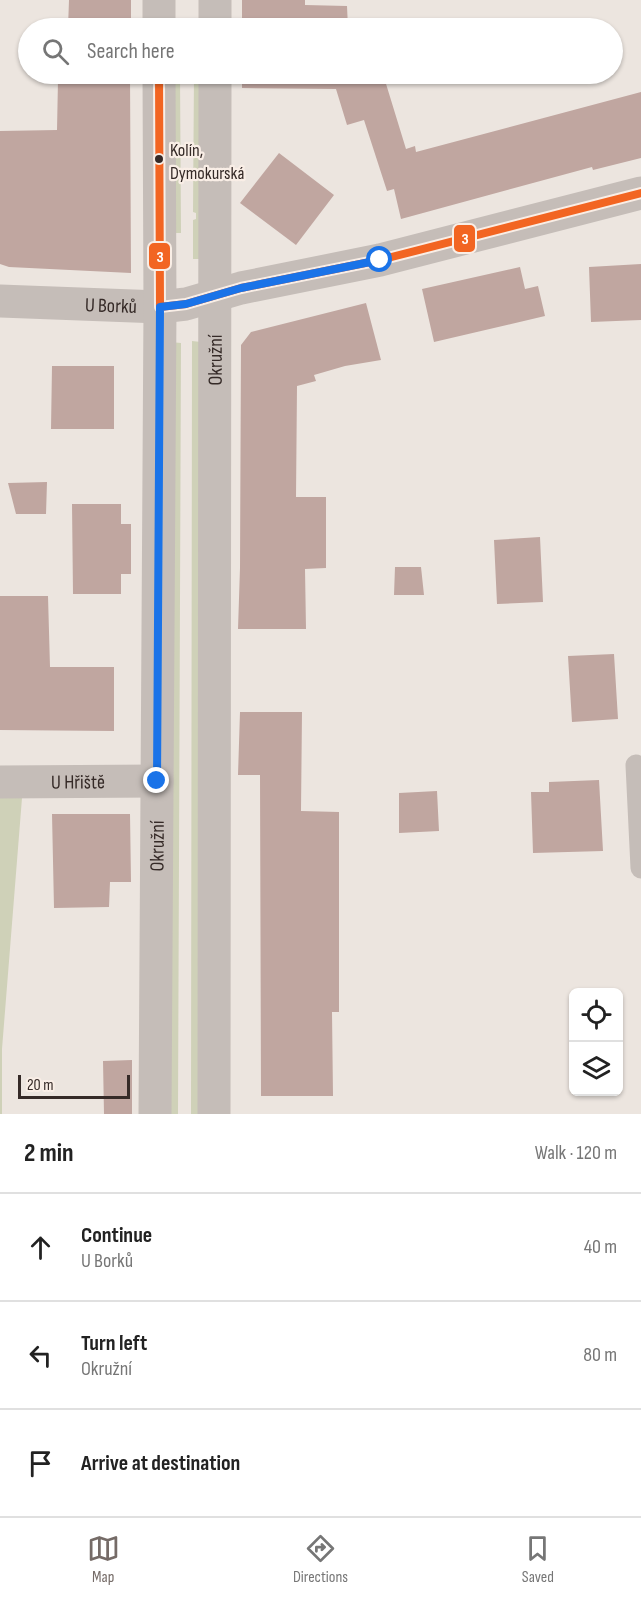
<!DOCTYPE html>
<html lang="en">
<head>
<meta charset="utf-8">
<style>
	:root { --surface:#fff; --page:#f2f2f2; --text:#222; --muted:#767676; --line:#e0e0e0; --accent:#756b67 }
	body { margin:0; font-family:"Sofia Sans Condensed",sans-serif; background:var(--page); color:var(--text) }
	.controls { position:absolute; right:18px; bottom:18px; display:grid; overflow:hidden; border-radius:9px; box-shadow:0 2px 4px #0004 }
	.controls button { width:54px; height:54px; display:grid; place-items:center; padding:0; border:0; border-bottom:2px solid var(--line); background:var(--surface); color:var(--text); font:30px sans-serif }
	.scale { position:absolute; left:18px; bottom:15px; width:112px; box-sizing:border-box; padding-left:6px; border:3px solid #352a27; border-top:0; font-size:16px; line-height:21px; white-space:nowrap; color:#352a27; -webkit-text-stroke:4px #f9eee6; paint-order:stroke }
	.stop { position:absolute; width:18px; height:18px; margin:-14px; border:4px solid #1a73e8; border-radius:50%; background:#fff }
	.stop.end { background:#1a73e8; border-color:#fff; box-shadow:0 2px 6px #0008 }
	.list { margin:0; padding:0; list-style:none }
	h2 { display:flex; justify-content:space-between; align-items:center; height:78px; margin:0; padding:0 24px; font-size:26px }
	h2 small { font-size:20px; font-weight:400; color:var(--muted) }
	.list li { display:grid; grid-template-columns:39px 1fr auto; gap:18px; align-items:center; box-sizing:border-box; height:108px; padding:0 24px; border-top:2px solid var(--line) }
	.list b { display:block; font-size:22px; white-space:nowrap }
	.list p { margin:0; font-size:20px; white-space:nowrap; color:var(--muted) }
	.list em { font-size:20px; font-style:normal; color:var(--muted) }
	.icon { flex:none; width:33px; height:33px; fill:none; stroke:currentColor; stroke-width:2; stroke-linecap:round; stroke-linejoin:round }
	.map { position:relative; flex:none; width:641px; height:1114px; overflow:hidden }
	.search { position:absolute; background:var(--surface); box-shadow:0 2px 4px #0004; left:18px; right:18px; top:18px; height:66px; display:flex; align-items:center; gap:15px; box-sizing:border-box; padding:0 21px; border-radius:33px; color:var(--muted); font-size:22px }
	.sheet { height:402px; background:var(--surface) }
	nav { display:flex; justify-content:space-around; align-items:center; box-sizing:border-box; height:84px; border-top:2px solid var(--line); background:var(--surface); font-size:16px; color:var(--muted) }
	nav a { display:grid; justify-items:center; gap:3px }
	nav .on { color:var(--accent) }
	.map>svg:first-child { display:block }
	.green { fill:#cfd1b8 }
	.building { fill:#c0a6a0 }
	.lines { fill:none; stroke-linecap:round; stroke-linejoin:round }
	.lane { stroke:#c5bdb8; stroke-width:21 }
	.street { stroke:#c5bdb8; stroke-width:33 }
	.bus-1-casing { stroke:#f9eee6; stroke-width:12 }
	.bus-1 { stroke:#f26522; stroke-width:8 }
	.route { stroke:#1a73e8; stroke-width:8 }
	.bus-dot { fill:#352a27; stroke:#f9eee6; stroke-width:2 }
	.labels { text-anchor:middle; stroke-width:4.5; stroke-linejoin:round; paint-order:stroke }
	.bus-label { font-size:18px; fill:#352a27; stroke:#f9eee6; text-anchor:start }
	.street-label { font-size:20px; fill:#352a27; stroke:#f9eee6 }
	.line-badge { stroke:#f9eee6; stroke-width:2 }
	.badge-label { font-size:16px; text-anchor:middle; font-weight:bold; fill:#fff }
</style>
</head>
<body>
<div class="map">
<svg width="641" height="1114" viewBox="0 0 641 1114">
	<rect width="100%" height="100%" fill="#ece5df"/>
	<path class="green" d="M 170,74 L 180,74 L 181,233 L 170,233 Z
		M 194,74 L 202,74 L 202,259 L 193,259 L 193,220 L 196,219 L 196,213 L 193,212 Z
		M 192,341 L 201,342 L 199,1114 L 191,1114 Z
		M 170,342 L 181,343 L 178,1114 L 169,1114 Z
		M 0,798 L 22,798 L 2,1049 L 2,1114 L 0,1114 Z"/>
	<path class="building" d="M 69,0 L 131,0 L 131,28 L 68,28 Z
		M 242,0 L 305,0 L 305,5 L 347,6 L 348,28 L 242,28 Z
		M 68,74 L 130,74 L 131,273 L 9,267 L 0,264 L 0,131 L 57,130 L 58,80 L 68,80 Z
		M 242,74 L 383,74 L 406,149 L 415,146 L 416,152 L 641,92 L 641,158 L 593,170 L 592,167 L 401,219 L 394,189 L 387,191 L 364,120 L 347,125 L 336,89 L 242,88 Z
		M 279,153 L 334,195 L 296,245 L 240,203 Z
		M 641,264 L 641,320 L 591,322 L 589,267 Z
		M 520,267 L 525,289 L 538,286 L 545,316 L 434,342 L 422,289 Z
		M 366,303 L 381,360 L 345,366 L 314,375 L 316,381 L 297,386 L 296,497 L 326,497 L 326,568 L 305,569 L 306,629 L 238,629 L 240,568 L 241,345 L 251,332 Z
		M 52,366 L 114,366 L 114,429 L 51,429 Z
		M 47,482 L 46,514 L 16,514 L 8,483 Z
		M 72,504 L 121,504 L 121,524 L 131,524 L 131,574 L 121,574 L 121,594 L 73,594 Z
		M 540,537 L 543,602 L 497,604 L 494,540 Z
		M 395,567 L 421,567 L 424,595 L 394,595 Z
		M 0,596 L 48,596 L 50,667 L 114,667 L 114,731 L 0,730 Z
		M 614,654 L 618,719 L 572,722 L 568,656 Z
		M 240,712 L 302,712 L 301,811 L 339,812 L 339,1012 L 332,1012 L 333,1096 L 261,1096 L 260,775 L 238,775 Z
		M 599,780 L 603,851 L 533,853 L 531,792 L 549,792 L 549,782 Z
		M 437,791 L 439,831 L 399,833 L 399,793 Z
		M 52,814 L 130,814 L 131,882 L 110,882 L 109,907 L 54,908 Z
		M 132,1060 L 132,1114 L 104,1114 L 103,1061 Z"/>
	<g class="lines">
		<path class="lane" d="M 636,765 L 641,868"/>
		<g class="street">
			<path d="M 159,0 L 159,28"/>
			<path d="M 215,28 L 215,0"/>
			<path id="s1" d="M 0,301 L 160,307 L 186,304 L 241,288 L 380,260 L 641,193"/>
			<path id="s2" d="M 0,782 L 157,781"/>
			<path id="s3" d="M 155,1114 L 160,307 L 159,74"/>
			<path id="s4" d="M 214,1114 L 215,74"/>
		</g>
		<defs>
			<path id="bus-1" d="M 159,74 L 160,307 L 186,304 L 241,288 L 380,260 L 641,193"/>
		</defs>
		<use href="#bus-1" class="bus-1-casing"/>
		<use href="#bus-1" class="bus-1"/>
	</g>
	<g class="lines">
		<path class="route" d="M 157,781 L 160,307 L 186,304 L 241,288 L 380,260"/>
	</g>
	<circle class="bus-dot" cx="159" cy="159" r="5"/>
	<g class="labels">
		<g class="bus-label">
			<text x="170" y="156">Kolín,<tspan x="170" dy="23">Dymokurská</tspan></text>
		</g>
		<g class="street-label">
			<text dy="7" stroke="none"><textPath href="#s1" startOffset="111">U Borků</textPath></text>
			<text dy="7" stroke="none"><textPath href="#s4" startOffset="754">Okružní</textPath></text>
			<text dy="7" stroke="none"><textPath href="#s2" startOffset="78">U Hřiště</textPath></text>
			<text dy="7" stroke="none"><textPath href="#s3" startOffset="268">Okružní</textPath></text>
		</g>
	</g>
	<g class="line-badge">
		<rect x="453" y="224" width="23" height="29" rx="6" fill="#f26522"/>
		<rect x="148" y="242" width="23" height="28" rx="6" fill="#f26522"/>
	</g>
	<g class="badge-label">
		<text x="465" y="244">3</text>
		<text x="160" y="262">3</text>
	</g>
</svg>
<div class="controls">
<button><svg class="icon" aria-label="locate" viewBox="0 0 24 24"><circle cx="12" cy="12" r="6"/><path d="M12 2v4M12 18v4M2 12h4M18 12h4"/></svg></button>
<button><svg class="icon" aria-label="layers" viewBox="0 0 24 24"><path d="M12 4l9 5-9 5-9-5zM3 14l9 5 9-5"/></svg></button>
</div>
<div class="scale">20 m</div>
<div class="stop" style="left:380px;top:260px"></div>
<div class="stop end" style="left:157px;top:781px"></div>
<div class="search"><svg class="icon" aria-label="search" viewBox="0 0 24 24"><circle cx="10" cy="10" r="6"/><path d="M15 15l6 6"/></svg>Search here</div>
</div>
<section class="sheet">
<h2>2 min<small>Walk · 120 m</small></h2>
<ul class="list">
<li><svg class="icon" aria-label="ahead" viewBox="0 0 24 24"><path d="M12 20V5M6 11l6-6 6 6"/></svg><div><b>Continue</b><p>U Borků</p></div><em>40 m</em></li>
<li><svg class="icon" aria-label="left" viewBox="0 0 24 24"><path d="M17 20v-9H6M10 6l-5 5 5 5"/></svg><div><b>Turn left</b><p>Okružní</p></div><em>80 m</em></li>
<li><svg class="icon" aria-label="arrive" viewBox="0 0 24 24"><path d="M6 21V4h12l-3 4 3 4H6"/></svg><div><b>Arrive at destination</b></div></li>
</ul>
</section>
<nav>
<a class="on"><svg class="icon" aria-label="map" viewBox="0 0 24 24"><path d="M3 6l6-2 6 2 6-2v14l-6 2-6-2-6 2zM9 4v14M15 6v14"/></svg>Map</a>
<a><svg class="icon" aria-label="directions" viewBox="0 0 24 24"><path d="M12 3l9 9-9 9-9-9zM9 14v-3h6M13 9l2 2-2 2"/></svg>Directions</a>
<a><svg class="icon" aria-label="saved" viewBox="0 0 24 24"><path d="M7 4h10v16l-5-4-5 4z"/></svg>Saved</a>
</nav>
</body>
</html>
